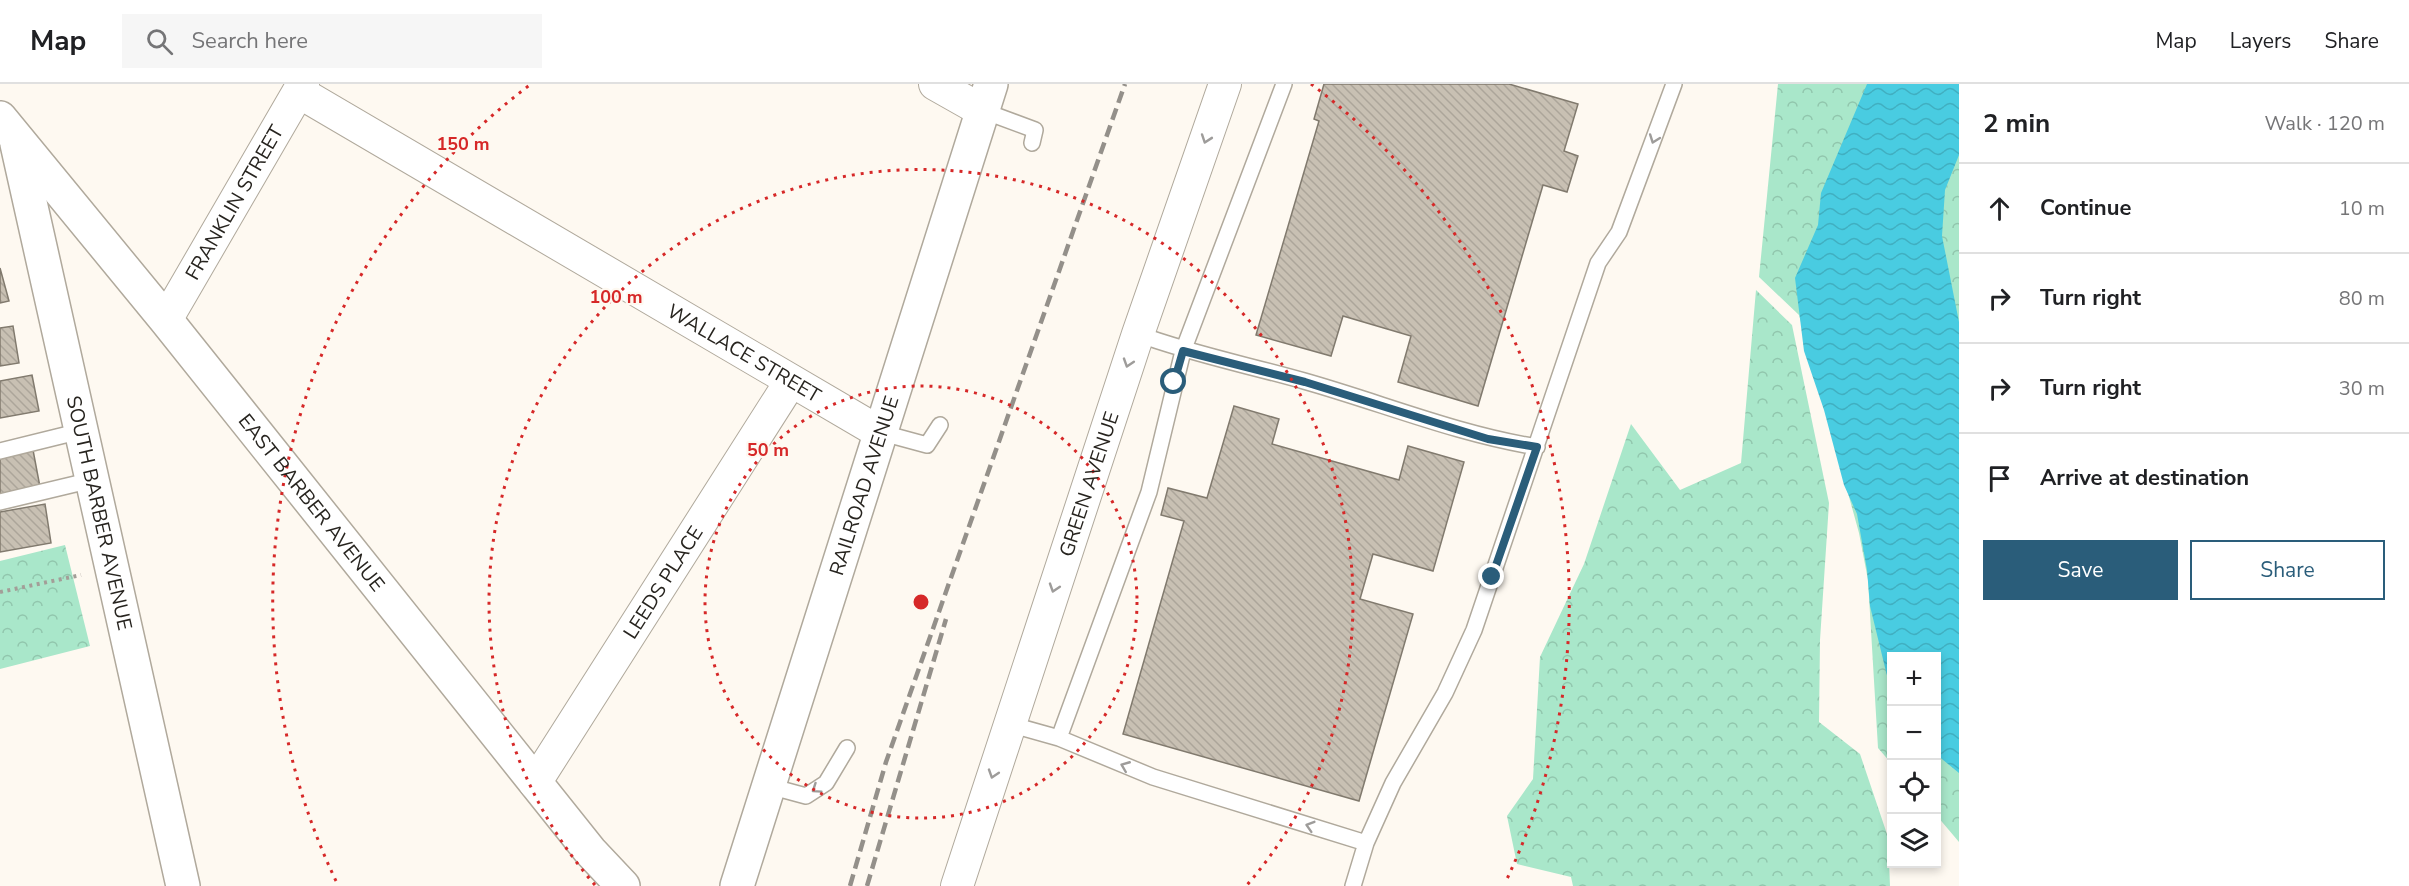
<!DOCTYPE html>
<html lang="en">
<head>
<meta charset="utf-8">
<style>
	:root { --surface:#fff; --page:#f6f6f6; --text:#202124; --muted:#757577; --line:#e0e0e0; --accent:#2a5d7a }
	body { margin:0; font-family:"Nunito Sans",sans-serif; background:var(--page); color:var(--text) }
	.controls { position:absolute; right:18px; bottom:18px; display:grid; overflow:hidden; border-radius:0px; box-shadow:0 3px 9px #0003 }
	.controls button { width:54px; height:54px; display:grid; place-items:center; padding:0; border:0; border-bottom:2px solid var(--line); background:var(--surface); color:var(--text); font:30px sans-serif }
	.stop { position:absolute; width:18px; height:18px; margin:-14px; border:4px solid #2a5d7a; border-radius:50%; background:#fff }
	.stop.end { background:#2a5d7a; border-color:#fff; box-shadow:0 2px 6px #0008 }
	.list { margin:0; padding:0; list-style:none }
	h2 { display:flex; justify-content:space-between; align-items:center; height:78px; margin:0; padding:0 24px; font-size:26px }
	h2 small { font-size:20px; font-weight:400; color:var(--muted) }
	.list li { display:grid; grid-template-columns:39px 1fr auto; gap:18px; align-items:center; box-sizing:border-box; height:90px; padding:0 24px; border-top:2px solid var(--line) }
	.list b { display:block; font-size:22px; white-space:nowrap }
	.list em { font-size:20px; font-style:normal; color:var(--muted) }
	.actions { display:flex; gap:12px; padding:18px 24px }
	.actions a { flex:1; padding:14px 0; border:2px solid var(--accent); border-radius:0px; text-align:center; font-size:21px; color:var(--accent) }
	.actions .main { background:var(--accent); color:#fff }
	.icon { flex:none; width:33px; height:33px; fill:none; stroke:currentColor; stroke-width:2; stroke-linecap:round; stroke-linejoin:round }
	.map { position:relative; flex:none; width:1959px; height:802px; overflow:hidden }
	header { display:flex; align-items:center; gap:36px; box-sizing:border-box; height:84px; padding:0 30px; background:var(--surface); border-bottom:2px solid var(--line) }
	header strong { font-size:28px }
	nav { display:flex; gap:33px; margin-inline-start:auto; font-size:21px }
	.search { width:420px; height:54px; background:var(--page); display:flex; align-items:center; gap:15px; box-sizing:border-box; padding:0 21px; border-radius:0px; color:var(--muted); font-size:22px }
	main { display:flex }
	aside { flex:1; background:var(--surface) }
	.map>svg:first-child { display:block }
	.forest { fill:url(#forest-crowns) }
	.water { fill:url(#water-waves) }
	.building { fill:url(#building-back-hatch); stroke:#817a6e; stroke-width:1.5 }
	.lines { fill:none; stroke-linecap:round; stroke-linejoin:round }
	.lane-casing { stroke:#b0a99c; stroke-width:18 }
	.street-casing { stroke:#b0a99c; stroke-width:34 }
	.secondary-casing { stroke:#b0a99c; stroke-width:36 }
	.path { stroke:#a39e98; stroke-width:4; stroke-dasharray:3 4.5; stroke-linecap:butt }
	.lane { stroke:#fff; stroke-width:15 }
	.street { stroke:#fff; stroke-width:32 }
	.secondary { stroke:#fff; stroke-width:33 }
	.rail { stroke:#94908a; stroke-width:4.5; stroke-dasharray:12 6; stroke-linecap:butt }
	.oneway { stroke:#9e9c9a }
	.route { stroke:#2a5d7a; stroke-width:8 }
	.ring { fill:none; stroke:#d62828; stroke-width:3; stroke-dasharray:3 6 }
	.labels { text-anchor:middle; stroke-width:4.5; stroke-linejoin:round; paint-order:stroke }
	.street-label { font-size:20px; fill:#27241f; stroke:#fef9f1 }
	.centre { fill:#d62828; stroke:#fef9f1; stroke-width:3 }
	.ring-label { font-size:18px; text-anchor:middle; font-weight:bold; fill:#d62828; stroke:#fef9f1; stroke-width:4.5; stroke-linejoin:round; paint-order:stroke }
</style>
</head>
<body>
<header>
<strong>Map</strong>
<div class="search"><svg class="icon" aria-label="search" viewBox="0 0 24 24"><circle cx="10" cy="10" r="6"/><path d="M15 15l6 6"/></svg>Search here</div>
<nav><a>Map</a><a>Layers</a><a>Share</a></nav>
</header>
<main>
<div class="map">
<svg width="1959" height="802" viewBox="0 0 1959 802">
	<defs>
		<pattern id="forest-crowns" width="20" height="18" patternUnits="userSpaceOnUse" patternTransform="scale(1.5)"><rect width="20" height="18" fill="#a9e7ca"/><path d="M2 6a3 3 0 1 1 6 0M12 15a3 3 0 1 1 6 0" fill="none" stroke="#91c6ad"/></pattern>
		<pattern id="water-waves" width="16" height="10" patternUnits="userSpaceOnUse" patternTransform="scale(1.5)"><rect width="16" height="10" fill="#49cce1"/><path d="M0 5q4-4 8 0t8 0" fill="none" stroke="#40afc1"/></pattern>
		<pattern id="building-back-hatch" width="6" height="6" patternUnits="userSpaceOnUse" patternTransform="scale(1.5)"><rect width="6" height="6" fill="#c8c0b3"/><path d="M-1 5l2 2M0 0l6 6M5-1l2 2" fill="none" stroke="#aca59a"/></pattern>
	</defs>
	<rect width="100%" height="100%" fill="#fef9f1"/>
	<path class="forest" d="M 1778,0 L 1959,0 L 1959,758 L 1937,732 L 1936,572 L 1892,572 L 1891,679 L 1878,664 L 1868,496 L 1859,449 L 1799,231 L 1759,193 Z
		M 1756,206 L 1792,241 L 1829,419 L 1820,556 L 1819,638 L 1860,670 L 1888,753 L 1890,802 L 1573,802 L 1571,793 L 1517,780 L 1507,732 L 1533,695 L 1540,573 L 1584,480 L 1631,340 L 1680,406 L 1741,379 Z
		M 65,461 L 90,562 L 0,585 L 0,477 Z"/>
	<path class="water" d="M 1867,0 L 1959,0 L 1959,71 L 1945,106 L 1942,152 L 1959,238 L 1959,689 L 1937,671 L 1936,572 L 1892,572 L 1891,608 L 1870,522 L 1867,486 L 1857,430 L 1844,401 L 1824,326 L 1804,267 L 1795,194 L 1818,141 L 1821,109 Z"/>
	<path class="building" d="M 1324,0 L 1509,0 L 1578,20 L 1564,67 L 1578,72 L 1567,108 L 1543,101 L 1478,322 L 1398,298 L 1411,252 L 1343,232 L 1331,272 L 1256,251 L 1319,37 L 1314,35 Z
		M 0,184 L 9,217 L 0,219 Z
		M 13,242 L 19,279 L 0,282 L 0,244 Z
		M 32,291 L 39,327 L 0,334 L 0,297 Z
		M 1234,322 L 1279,335 L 1272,360 L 1399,396 L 1408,362 L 1464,378 L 1433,487 L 1373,470 L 1360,515 L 1413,530 L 1359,717 L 1123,650 L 1184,437 L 1161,431 L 1168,404 L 1207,414 Z
		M 33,366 L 40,403 L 0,411 L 0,373 Z
		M 45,420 L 51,459 L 0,468 L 0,428 Z"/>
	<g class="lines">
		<defs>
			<path id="lane" d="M 981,26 L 1035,46 L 1032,59
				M 1138,250 C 1192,270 1248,281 1304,297 C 1382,319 1457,350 1537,363
				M 879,348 L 927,361 L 940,341
				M 0,367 L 81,347
				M 0,418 L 92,396
				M 1009,640 L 1059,654 L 1153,693 L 1366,759
				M 1059,654 L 1149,408 L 1183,267 L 1284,0
				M 769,702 L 806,712 L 826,699 L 847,664
				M 1353,802 L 1366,759 L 1393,699 L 1445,609 L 1474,546 L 1598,179 L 1619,148 L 1674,0"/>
			<g id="street">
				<path d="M 935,0 L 981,26"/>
				<path id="s1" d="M 299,8 L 879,348"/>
				<path id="s2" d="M 166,236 L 303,0"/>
				<path id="s3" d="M 535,699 L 791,297"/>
				<path id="s4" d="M 957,802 L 1138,250 L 1225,0"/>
			</g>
			<g id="secondary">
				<path id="s5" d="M 0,34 L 166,236 L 590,767 L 623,802"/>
				<path id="s6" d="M 17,60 L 183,802"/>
				<path id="s7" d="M 737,802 L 991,0"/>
			</g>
		</defs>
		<use href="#lane" class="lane-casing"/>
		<use href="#street" class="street-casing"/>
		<use href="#secondary" class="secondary-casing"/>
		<path class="path" d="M 0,508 L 81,491"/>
		<use href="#lane" class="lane"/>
		<use href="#street" class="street"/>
		<use href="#secondary" class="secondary"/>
		<path class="rail" d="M 850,802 L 886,678 L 1125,0
			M 867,802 L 946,535"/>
	</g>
	<defs><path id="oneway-chevron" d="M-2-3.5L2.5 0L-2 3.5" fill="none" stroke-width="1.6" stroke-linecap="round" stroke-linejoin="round" transform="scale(1.5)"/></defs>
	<g class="oneway">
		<use href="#oneway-chevron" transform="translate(1206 55) rotate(109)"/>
		<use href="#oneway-chevron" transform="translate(1654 55) rotate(110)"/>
		<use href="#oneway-chevron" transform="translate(1128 279) rotate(108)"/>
		<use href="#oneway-chevron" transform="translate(1054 504) rotate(108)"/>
		<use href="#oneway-chevron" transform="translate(1125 682) rotate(-158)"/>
		<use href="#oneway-chevron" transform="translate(993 690) rotate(108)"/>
		<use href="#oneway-chevron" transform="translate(816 705) rotate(146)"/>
		<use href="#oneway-chevron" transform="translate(1310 742) rotate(-163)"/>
	</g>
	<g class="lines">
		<path class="route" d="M 1174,298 L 1183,267 L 1305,298 L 1488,355 L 1537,363 L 1492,493"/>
	</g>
	<g class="ring">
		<circle cx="921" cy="518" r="216"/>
		<path d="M595 801A432 432 0 1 1 1247 801"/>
		<path d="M336 797A648 648 0 0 1 531 0M1311 0A648 648 0 0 1 1506 797"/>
	</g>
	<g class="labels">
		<g class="street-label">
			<text dy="7" stroke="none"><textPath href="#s2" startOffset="136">FRANKLIN STREET</textPath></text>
			<text dy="7" stroke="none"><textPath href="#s1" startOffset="516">WALLACE STREET</textPath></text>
			<text dy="7" stroke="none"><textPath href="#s4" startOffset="423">GREEN AVENUE</textPath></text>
			<text dy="7" stroke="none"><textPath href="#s7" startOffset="420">RAILROAD AVENUE</textPath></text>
			<text dy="7" stroke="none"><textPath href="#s5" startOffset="495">EAST BARBER AVENUE</textPath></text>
			<text dy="7" stroke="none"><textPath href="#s6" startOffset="378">SOUTH BARBER AVENUE</textPath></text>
			<text dy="7" stroke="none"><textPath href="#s3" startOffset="238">LEEDS PLACE</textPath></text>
		</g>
	</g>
	<circle cx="921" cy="518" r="9" class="centre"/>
	<g class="ring-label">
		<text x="463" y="66">150 m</text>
		<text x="616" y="219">100 m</text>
		<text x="768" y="372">50 m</text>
	</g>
</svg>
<div class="controls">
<button>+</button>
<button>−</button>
<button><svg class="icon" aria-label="locate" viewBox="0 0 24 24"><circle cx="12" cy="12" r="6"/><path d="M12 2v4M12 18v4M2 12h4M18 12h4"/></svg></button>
<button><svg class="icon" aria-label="layers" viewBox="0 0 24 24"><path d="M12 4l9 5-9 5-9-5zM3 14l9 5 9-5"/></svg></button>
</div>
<div class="stop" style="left:1174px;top:298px"></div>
<div class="stop end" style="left:1492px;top:493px"></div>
</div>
<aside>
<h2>2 min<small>Walk · 120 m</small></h2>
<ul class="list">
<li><svg class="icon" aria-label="ahead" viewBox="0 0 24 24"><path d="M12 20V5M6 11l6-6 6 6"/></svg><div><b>Continue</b></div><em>10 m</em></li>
<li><svg class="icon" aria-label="right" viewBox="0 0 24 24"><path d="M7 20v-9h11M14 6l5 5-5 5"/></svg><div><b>Turn right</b></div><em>80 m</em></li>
<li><svg class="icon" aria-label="right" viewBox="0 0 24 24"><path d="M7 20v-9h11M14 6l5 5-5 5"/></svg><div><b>Turn right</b></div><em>30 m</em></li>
<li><svg class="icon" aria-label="arrive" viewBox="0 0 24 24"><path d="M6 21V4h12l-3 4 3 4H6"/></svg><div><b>Arrive at destination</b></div></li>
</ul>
<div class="actions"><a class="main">Save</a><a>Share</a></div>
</aside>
</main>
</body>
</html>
